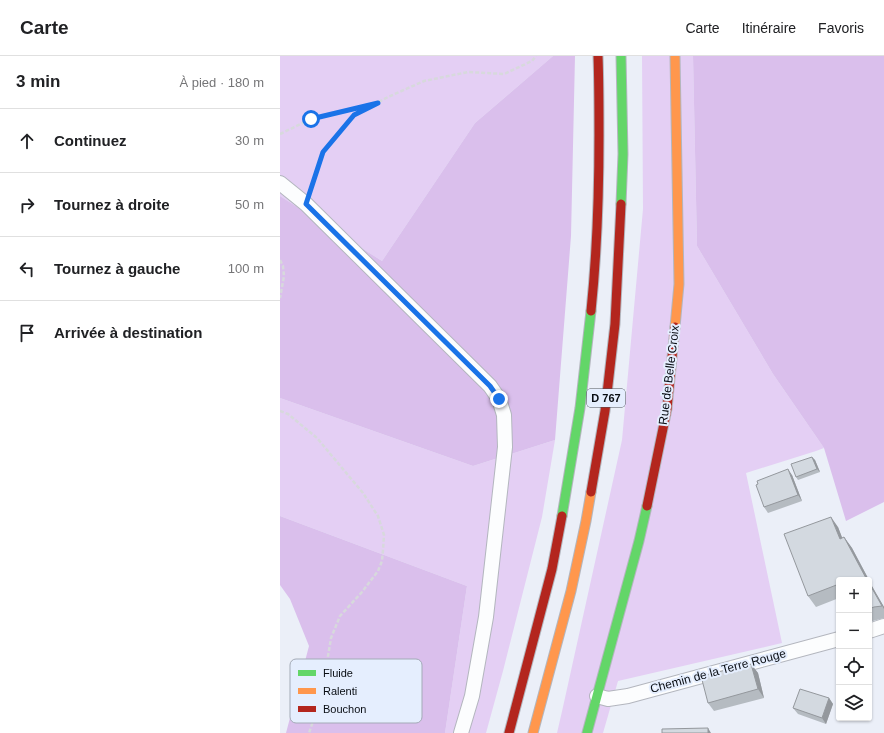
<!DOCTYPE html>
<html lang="fr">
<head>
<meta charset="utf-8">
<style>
	:root { --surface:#fff; --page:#f2f2f2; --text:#202124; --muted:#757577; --line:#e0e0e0 }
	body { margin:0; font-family:Arial,sans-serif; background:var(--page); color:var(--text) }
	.controls { position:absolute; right:12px; bottom:12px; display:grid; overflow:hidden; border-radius:4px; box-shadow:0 1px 3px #0004 }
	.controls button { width:36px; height:36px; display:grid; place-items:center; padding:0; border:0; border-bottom:1px solid var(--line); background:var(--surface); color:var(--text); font:20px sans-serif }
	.stop { position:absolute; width:12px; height:12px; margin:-9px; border:3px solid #1a73e8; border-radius:50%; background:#fff }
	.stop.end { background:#1a73e8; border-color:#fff; box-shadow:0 1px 4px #0008 }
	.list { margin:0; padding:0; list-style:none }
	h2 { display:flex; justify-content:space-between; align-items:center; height:52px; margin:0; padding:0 16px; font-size:17px }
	h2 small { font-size:13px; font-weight:400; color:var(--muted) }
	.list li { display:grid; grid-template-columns:26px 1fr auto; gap:12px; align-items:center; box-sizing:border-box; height:64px; padding:0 16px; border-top:1px solid var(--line) }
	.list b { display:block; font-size:15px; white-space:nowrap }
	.list em { font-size:13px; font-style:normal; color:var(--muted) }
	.icon { flex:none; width:22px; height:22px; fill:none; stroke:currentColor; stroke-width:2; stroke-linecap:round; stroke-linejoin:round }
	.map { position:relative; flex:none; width:604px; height:677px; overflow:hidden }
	header { display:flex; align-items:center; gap:24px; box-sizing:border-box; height:56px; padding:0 20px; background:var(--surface); border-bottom:1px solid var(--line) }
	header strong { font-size:19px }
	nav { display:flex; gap:22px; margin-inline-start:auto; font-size:14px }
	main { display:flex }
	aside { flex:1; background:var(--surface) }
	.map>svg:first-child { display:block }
	.green { fill:#e4cff4 }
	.forest { fill:#dabfec }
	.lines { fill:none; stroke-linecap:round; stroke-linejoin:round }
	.street-casing { stroke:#b3b6be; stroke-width:16 }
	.fast-casing { stroke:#b3b6be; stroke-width:11 }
	.slow-casing { stroke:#b3b6be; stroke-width:11 }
	.jam-casing { stroke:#b3b6be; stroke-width:11 }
	.path { stroke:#d7d9dc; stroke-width:2.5; stroke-dasharray:4 2; stroke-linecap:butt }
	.street { stroke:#fcfdfe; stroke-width:14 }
	.fast { stroke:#63d668; stroke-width:9 }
	.slow { stroke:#ff974d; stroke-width:9 }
	.jam { stroke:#b3261e; stroke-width:9 }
	.wall { fill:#b5bbc1 }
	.shaded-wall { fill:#94989d }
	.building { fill:#d3d9e0; stroke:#94989d }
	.route { stroke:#1a73e8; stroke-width:5 }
	.labels { text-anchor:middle; stroke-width:4; stroke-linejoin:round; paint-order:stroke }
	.shield { fill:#e5eefe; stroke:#4a5059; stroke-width:1 }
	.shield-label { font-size:11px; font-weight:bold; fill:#080c12 }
	.street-label { font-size:12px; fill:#080c12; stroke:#e5eefe }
	.key { fill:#e5eefe; stroke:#a3aab7; stroke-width:1 }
	.key-label { font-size:11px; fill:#080c12 }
</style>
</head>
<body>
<header>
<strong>Carte</strong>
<nav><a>Carte</a><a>Itinéraire</a><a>Favoris</a></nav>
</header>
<main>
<aside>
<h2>3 min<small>À pied · 180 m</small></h2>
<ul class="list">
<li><svg class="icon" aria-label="ahead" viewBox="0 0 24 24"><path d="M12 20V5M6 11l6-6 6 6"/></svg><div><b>Continuez</b></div><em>30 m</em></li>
<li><svg class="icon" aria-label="right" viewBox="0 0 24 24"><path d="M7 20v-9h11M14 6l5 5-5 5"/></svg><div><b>Tournez à droite</b></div><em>50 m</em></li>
<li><svg class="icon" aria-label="left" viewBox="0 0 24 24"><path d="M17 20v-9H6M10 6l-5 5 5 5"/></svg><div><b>Tournez à gauche</b></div><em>100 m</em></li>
<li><svg class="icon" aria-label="arrive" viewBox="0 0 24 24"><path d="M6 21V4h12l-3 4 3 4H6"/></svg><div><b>Arrivée à destination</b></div></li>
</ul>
</aside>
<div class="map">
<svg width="604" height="677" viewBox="0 0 604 677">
	<rect width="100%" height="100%" fill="#ebeff8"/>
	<path class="green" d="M 0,0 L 273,0 L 195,67 L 102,205 L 0,140 Z
		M 362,0 L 413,0 L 417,190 L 493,318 L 544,392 L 536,395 L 466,417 L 502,587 L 338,625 L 323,677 L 277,677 L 283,651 L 342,384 L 363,153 Z
		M 0,342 L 193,410 L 275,384 L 262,461 L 223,615 L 206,677 L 165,677 L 187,530 L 0,460 Z"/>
	<path class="forest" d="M 273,0 L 295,0 L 291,180 L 275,384 L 193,410 L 0,342 L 0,140 L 102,205 L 195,67 Z
		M 413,0 L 604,0 L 604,446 L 566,465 L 544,392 L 493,318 L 417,190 Z
		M 0,460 L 187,530 L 165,677 L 6,677 L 29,590 L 10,543 L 0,529 Z"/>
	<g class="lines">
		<defs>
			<path id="street" d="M 0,127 L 26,148 L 210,330 L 219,343 L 224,359 L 225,391 L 206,561 L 192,640 L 181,677
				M 589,575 L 604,570
				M 317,640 L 328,643 L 348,640 L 559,583"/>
			<path id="fast" d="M 341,0 L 343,98 L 341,148
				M 282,460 L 300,352 L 311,255
				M 307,677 L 359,485 L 367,450"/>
			<path id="slow" d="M 395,271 L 399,228 L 395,0
				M 253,677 L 291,535 L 306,465 L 311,436"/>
			<path id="jam" d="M 311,255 C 317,197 319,138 319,79 C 319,53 319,26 318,0
				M 311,436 L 325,355 L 335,268 L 341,148
				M 367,450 L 387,353 L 395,271
				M 229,677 L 272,513 L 282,460"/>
		</defs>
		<use href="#street" class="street-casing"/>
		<use href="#fast" class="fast-casing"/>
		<use href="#slow" class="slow-casing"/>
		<use href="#jam" class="jam-casing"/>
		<path class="path" d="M 0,78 L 31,63 L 94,48
			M 31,132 L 43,97 L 74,59 L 108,41 L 144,25 L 188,16 L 224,18 L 252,5 L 256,0
			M 0,204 L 3,210 L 4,220 L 0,242
			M 0,355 L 8,358 L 37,382 L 83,437 L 98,460 L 104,479 L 103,494 L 102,505 L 98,515 L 82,536 L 60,560 L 51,582 L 45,618 L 40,645 L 29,677"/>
		<use href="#street" class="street"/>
		<use href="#fast" class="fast"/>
		<use href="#slow" class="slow"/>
		<use href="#jam" class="jam"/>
	</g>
	<path class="wall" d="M 532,401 L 535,404 L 540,416 L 518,424 L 516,421 Z
		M 512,419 L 522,445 L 488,457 L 484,451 L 478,428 Z
		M 558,471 L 562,482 L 564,481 L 572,492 L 589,524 L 559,524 L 559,542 L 536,551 L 528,540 Z
		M 589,525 L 604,551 L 604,562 L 589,566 Z
		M 471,608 L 478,617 L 484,642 L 434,655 L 428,647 Z
		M 549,642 L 553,648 L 546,668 L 518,658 L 513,652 Z"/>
	<path class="shaded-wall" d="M 532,401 L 535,404 L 540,416 L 537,413 Z
		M 508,413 L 512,419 L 522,445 L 518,439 Z
		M 551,461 L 558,471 L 567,494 L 560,483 Z
		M 564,481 L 572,492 L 589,524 L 587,524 Z
		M 589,525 L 604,551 L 604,553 L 589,527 Z
		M 471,608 L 478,617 L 484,642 L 478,633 Z
		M 549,642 L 553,648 L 546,668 L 542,662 Z
		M 428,672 L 431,677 L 428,677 Z"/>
	<path class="building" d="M 532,401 L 537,413 L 516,421 L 511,408 Z
		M 508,413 L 518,439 L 484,451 L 476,429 L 478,428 L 477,425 Z
		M 551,461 L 560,483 L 564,481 L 587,524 L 559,524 L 559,530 L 559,528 L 528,540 L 504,478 Z
		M 589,527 L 602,550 L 594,551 L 589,553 Z
		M 471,608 L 478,633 L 428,647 L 421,620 Z
		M 520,633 L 549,642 L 542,662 L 513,652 Z
		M 428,672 L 428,677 L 382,677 L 382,673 Z"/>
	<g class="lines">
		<path class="route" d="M 31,63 L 98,47 L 74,59 L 43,96 L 26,148 L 210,330 L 219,343"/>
	</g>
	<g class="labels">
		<rect class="shield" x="307" y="333" width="38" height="18" rx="3"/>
		<g class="shield-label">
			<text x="326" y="346">D 767</text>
		</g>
		<g class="street-label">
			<text transform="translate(389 319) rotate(-83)" y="4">Rue de Belle Croix</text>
			<text transform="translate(438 615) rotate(-15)" y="4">Chemin de la Terre Rouge</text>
		</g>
	</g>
	<rect x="10" y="603" width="132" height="64" rx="6" class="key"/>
	<rect x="18" y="614" width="18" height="6" fill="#63d668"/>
	<rect x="18" y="632" width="18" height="6" fill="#ff974d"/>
	<rect x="18" y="650" width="18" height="6" fill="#b3261e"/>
	<g class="key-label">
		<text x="43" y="621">Fluide</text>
		<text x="43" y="639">Ralenti</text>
		<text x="43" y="657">Bouchon</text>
	</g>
</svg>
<div class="controls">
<button>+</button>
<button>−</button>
<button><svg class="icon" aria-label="locate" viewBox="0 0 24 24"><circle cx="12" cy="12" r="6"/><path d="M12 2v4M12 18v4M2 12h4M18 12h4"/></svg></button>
<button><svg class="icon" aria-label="layers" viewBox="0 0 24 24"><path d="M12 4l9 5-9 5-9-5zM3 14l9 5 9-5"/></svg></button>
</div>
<div class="stop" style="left:31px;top:63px"></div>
<div class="stop end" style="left:219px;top:343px"></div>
</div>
</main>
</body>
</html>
